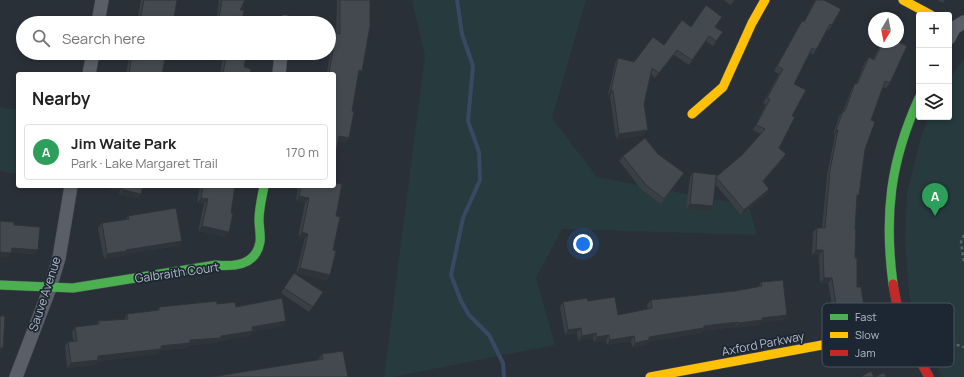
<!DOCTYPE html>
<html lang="en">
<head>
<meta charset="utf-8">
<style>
	:root { --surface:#fff; --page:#f6f6f6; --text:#222; --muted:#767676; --line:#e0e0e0; --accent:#d93025 }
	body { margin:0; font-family:Manrope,sans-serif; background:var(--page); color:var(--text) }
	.controls { position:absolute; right:12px; top:12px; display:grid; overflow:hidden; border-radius:4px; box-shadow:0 2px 6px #0003 }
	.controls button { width:36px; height:36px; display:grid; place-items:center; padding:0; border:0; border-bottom:1px solid var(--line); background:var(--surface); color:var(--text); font:20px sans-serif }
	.compass { position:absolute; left:868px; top:12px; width:36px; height:36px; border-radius:50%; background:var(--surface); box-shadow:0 2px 6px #0003; rotate:190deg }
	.you { position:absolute; left:583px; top:244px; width:14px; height:14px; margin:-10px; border:3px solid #fff; border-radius:50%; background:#1a73e8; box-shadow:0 0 0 6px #1a73e833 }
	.badge { display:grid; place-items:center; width:26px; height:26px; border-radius:50%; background:var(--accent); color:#fff; font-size:13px; font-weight:700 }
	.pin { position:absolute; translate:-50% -33px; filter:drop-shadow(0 1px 2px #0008) }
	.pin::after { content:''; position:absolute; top:21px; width:14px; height:12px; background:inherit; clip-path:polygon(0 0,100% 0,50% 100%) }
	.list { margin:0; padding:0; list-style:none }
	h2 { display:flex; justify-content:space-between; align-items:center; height:52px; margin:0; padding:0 16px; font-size:17px }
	h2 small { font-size:13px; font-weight:400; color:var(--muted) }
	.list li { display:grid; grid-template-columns:26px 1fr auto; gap:12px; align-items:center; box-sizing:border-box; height:56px; margin:0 8px 8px; padding:0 8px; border:1px solid var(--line); border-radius:4px }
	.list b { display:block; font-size:15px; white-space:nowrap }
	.list p { margin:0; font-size:13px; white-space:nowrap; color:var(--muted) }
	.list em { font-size:13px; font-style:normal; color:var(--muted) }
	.icon { flex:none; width:22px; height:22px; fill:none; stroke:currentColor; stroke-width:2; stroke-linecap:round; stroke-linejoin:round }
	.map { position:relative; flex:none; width:964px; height:377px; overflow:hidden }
	.search { position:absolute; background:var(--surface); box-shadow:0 2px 6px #0003; left:16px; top:16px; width:320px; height:44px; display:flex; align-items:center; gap:10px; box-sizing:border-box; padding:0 14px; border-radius:22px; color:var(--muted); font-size:15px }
	.panel { position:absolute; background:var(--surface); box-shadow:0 2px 6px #0003; left:16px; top:72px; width:320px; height:116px; border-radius:4px }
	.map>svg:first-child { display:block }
	.green { fill:#273a3e }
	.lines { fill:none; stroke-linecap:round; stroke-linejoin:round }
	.stream { stroke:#384963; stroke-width:4 }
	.street-casing { stroke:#484c53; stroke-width:14 }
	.fast-casing { stroke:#484c53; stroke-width:10 }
	.slow-casing { stroke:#484c53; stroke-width:10 }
	.jam-casing { stroke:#484c53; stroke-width:10 }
	.path { stroke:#5d636a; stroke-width:2.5; stroke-dasharray:3 3; stroke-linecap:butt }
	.street { stroke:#5a5e66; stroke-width:13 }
	.fast { stroke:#4caf50; stroke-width:9 }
	.slow { stroke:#ffc107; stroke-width:9 }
	.jam { stroke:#c62828; stroke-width:9 }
	.wall { fill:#3a3f45 }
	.shaded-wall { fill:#303338 }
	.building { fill:#444950; stroke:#303338 }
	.labels { text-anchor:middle; stroke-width:3.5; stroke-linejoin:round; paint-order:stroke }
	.street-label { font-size:12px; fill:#b4bcc9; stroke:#1d2633 }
	.key { fill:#1d2633; stroke:#4a5360; stroke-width:1 }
	.key-label { font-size:11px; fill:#b4bcc9 }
</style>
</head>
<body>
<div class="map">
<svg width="964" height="377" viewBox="0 0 964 377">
	<rect width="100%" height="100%" fill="#2a3038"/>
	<path class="green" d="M 412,0 L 586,0 L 552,118 L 597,177 L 749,206 L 757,235 L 562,229 L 536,278 L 555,345 L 392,377 L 384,377 L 425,56 Z
		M 964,59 L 964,377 L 942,377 L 919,332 L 909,294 L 905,240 L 907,193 L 922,134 L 929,117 L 949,117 L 949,79 Z
		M 0,107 L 18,110 L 18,173 L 17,174 L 0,171 Z"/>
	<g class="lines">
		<path class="stream" d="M 457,0 L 462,34 L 473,66 L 468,121 L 479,152 L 480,180 L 463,218 L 451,275 L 461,301 L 469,315 L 489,335 L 503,363 L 504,377"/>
		<defs>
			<path id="street" d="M 98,23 L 102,0
				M 285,23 L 285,22
				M 949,38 L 954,28 L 964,22
				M 89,74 L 93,53
				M 279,74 L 281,53
				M 16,377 L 50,288 L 59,258 L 71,186"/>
			<path id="fast" d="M 893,284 C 884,215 890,162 919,98
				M 0,285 L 73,288 L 216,265 C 235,267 256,265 260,242 C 261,235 259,227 259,220 C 259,209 262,197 264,186"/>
			<path id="slow" d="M 903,0 L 931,15
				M 692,114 L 723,87 L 752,23 L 765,0
				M 650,377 L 903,330"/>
			<path id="jam" d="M 893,284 L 898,311 L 904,331 L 929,377"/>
		</defs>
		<use href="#street" class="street-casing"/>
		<use href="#fast" class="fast-casing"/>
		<use href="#slow" class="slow-casing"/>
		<use href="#jam" class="jam-casing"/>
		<path class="path" d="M 964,235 L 961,242 L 964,263
			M 927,342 C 940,340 952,343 964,347"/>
		<use href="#street" class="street"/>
		<use href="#fast" class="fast"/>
		<use href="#slow" class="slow"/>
		<use href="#jam" class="jam"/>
	</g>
	<path class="wall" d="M 141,0 L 177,0 L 173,23 L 137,23 Z
		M 219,0 L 245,0 L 240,10 L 242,23 L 216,23 Z
		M 337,0 L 370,0 L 352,111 L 349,138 L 345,143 L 334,74 L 323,74 L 324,72 L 327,72 L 333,38 L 336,33 L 337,4 L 338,4 L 337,4 Z
		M 724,0 L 735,0 L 730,5 Z
		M 815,0 L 824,0 L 832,25 L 829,30 L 827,30 L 816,50 L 813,55 L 810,53 L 794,84 L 792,116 L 779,148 L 786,154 L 783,159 L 763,182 L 769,189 L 766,194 L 741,215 L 716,185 L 710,211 L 686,209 L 690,177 L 693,172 L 716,177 L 742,155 L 761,134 L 753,130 L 766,104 L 763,103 L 779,74 L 774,71 L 799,26 L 802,21 L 804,22 Z
		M 937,0 L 945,0 L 943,3 Z
		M 691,27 L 715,27 L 723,32 L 713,46 L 706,41 L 689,65 L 674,55 L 655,78 L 651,74 L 644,104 L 644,135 L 616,139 L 610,96 L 608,95 L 615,63 L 618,58 L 634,62 L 664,45 Z
		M 882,42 L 898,42 L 890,83 L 886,88 L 883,87 L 871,120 L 857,197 L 855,229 L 855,258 L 857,287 L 864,307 L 861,312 L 834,316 L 828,283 L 820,283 L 819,255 L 812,255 L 813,232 L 817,228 L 822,228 L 827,175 L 835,135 L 833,135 L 839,116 L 843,111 L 852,88 L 855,83 L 856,84 L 865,62 L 869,57 L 873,59 Z
		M 132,53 L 164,53 L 163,58 L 162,74 L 126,74 L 129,58 Z
		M 211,53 L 247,53 L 244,67 L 250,74 L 220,74 L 222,61 L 210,59 Z
		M 658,154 L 684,173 L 661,204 L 642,190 L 619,161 L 623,156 Z
		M 111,186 L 143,186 L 141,194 L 138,198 L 119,195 L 120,191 L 110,189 Z
		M 200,186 L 235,186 L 231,213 L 229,232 L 225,237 L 198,231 L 204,204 L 197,203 Z
		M 298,186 L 334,186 L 336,216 L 330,275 L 327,280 L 296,273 L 305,238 L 298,237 L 305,203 L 296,201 Z
		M 128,216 L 182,241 L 179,246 L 124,254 L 123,256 L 104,259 L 98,228 L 102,223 L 126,219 Z
		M 294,273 L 323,292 L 309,312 L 281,293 Z
		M 761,282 L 787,315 L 783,320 L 761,322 L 759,325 L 735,328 L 735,327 L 702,331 L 701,333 L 648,342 L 646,345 L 632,347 L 631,341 L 607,345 L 606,340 L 594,342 L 593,338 L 578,341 L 577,333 L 565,335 L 560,307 L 563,302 L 588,301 L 618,315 L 648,309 L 647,305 L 651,300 L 735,291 L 758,287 Z
		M 217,304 L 236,307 L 286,321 L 283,326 L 253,331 L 249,336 L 218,341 L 217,343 L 189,345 L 187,348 L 160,350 L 158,354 L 98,361 L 95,365 L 67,368 L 65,346 L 68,342 L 73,341 L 72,332 L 75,327 L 96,325 L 98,321 L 124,320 L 127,314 L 157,310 L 159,307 Z
		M 322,354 L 348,377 L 318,359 Z"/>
	<path class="shaded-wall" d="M 213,54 L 226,56 L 222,61 L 210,59 Z
		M 359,70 L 362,71 L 359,76 Z
		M 611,90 L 613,91 L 610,96 L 608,95 Z
		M 648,130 L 644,135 L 616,139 L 619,134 Z
		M 836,130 L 838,130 L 835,135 L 833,135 Z
		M 339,136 L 349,138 L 345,143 L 335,141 Z
		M 786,154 L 783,159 L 759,186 L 763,181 Z
		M 113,186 L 123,186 L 120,191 L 110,189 Z
		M 769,189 L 766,194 L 741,215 L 744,210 Z
		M 123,190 L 141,194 L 138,198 L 119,195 Z
		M 299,196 L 309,198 L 305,203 L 296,201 Z
		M 201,198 L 208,199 L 204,204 L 197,203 Z
		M 690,204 L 713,206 L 710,211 L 686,209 Z
		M 202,226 L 229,232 L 225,237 L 198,231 Z
		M 302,232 L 308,234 L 305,238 L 298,237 Z
		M 182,241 L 179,246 L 124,254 L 123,256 L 104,259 L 107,254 L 126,250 Z
		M 12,248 L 38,250 L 34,255 L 11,253 L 8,258 L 0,257 L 0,252 Z
		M 816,250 L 823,250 L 819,255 L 812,255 Z
		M 300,268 L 330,275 L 327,280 L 296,273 Z
		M 824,278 L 832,278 L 828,283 L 820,283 Z
		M 864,307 L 861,312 L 834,316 L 837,311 Z
		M 787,315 L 783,320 L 761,322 L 759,325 L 735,328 L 739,323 L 762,318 Z
		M 286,321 L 283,326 L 251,332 L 253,331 L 249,336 L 218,341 L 217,343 L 189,345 L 187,348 L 160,350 L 158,354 L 98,361 L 95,365 L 67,368 L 71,363 L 98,356 L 190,340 L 221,336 L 252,327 Z
		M 738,322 L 735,327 L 702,331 L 701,333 L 648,342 L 646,345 L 632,347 L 635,343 L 649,337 L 704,326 Z
		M 581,328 L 577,333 L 565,335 L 568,330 Z
		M 596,333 L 593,338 L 578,341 L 582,336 Z
		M 609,335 L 606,340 L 594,342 L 597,337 Z
		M 634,336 L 631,341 L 607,345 L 610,340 Z
		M 0,348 L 3,348 L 0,353 Z"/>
	<path class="building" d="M 144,0 L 177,0 L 173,23 L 141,23 L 142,22 L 140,21 Z
		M 222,0 L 245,0 L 240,10 L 244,10 L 242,23 L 218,23 Z
		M 340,0 L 370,0 L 370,26 L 362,71 L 359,70 L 352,111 L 354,112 L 349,138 L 339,136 L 334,163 L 334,74 L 324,74 L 324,72 L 329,73 L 336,33 L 340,34 Z
		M 816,0 L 824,0 L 841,9 L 832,25 L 830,24 L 816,50 L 812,48 L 794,84 L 806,90 L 792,116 L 795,117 L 779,148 L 786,154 L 763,181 L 769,189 L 744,210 L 716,177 L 713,206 L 690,204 L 693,172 L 717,175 L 716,177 L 742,155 L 765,129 L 756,125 L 770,99 L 767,98 L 783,69 L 777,66 L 802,21 L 804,22 Z
		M 706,5 L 722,17 L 715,27 L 723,32 L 716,41 L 709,36 L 692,60 L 677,50 L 659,73 L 652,68 L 644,104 L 648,130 L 619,134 L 613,91 L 611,90 L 618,58 L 634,62 L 653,37 L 664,45 L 682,20 L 691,27 Z
		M 883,42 L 898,42 L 907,46 L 890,83 L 885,81 L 871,120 L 875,122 L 865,149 L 863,164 L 859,195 L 857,195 L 855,229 L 856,229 L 855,258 L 857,258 L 857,287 L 861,287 L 864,307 L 837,311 L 832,278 L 824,278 L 823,250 L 816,250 L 817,228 L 825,228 L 830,170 L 838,130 L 836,130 L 843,111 L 845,111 L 855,83 L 857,84 L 869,57 L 874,60 Z
		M 132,53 L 136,54 L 136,53 L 164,53 L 163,58 L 165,59 L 162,74 L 129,74 Z
		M 214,53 L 247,53 L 244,67 L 251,69 L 250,74 L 223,74 L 226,56 L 213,54 Z
		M 645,138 L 658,154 L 684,173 L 664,199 L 646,185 L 623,156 Z
		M 334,183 L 342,184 L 336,216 L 340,217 L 333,250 L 336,251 L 330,275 L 300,268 L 308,234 L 302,232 L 309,198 L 299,196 L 301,186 L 334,186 Z
		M 122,186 L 143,186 L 141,194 L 123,190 L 123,186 Z
		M 203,186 L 235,186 L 231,213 L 233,214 L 229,232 L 202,226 L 208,199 L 201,198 Z
		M 176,208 L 182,241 L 126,250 L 127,251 L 107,254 L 102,223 L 129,219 L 128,216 Z
		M 0,221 L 14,222 L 14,225 L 40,227 L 38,250 L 12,248 L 11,253 L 0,252 Z
		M 294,273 L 323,292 L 313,307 L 284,288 Z
		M 783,280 L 787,315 L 762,318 L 763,320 L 739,323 L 738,322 L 704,326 L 704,328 L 649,337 L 649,340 L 635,343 L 634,336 L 610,340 L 609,335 L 597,337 L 596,333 L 582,336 L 581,328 L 568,330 L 563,302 L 587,298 L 588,301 L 615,297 L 618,315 L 652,308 L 651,300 L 735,291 L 762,286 L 761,282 Z
		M 282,298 L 286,321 L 252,327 L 253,331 L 221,336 L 221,338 L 190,340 L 190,343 L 161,346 L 161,349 L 98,356 L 98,360 L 71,363 L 68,342 L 77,341 L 75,327 L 99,324 L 98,321 L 128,319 L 127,314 L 159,310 L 159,307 L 217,301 L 217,304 L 235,302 L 236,307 Z
		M 0,316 L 5,316 L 3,348 L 0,348 Z
		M 343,351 L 348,377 L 211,377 L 323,359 L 322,354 Z
		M 871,371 L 874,377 L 884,373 L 886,377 L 863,377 L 862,376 Z"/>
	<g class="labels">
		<g class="street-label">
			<text transform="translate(177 273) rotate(-8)" y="4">Galbraith Court</text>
			<text transform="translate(45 294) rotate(-72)" y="4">Sauve Avenue</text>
			<text transform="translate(763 344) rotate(-11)" y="4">Axford Parkway</text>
		</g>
	</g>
	<rect x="822" y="303" width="132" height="64" rx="6" class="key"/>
	<rect x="830" y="314" width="18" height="6" fill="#4caf50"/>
	<rect x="830" y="332" width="18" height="6" fill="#ffc107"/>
	<rect x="830" y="350" width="18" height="6" fill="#c62828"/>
	<g class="key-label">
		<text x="855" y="321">Fast</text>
		<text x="855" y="339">Slow</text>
		<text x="855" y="357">Jam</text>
	</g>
</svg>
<div class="controls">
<button>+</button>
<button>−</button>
<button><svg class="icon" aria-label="layers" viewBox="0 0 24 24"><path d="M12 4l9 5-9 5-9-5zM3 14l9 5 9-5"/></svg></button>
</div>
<svg class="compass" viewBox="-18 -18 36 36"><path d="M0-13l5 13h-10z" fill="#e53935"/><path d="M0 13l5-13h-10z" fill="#767676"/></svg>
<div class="you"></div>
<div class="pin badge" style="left:935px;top:216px;background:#2e9e5b">A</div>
<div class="search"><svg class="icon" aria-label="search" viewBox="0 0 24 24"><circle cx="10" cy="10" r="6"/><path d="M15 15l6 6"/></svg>Search here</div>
<section class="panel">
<h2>Nearby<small></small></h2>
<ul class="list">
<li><span class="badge" style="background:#2e9e5b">A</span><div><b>Jim Waite Park</b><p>Park · Lake Margaret Trail</p></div><em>170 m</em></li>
</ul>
</section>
</div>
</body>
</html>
